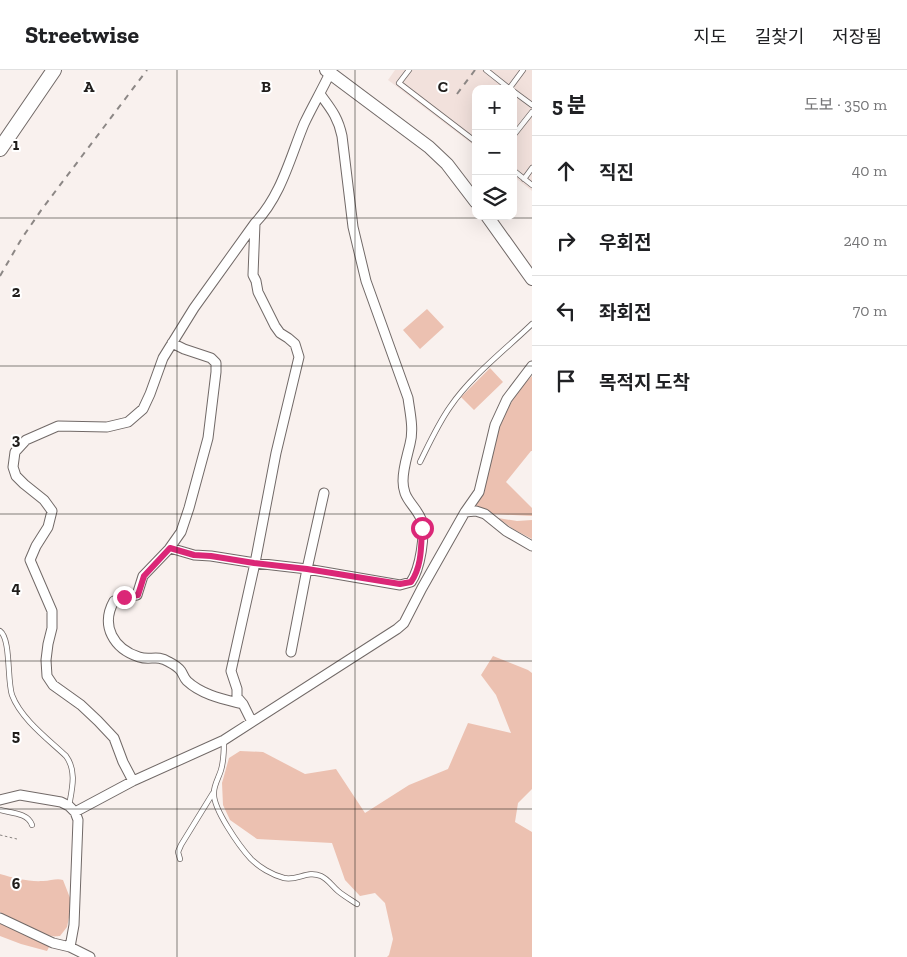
<!DOCTYPE html>
<html lang="ko">
<head>
<meta charset="utf-8">
<style>
	:root { --surface:#fff; --page:#f2f2f2; --text:#202124; --muted:#757577; --line:#e0e0e0 }
	body { margin:0; font-family:"Zilla Slab","Noto Sans KR",serif; background:var(--page); color:var(--text) }
	.controls { position:absolute; right:15px; top:15px; display:grid; overflow:hidden; border-radius:10px; box-shadow:0 5px 20px #0002 }
	.controls button { width:45px; height:45px; display:grid; place-items:center; padding:0; border:0; border-bottom:1px solid var(--line); background:var(--surface); color:var(--text); font:25px sans-serif }
	.stop { position:absolute; width:15px; height:15px; margin:-11px; border:4px solid #db2777; border-radius:50%; background:#fff }
	.stop.end { background:#db2777; border-color:#fff; box-shadow:0 1px 5px #0008 }
	.list { margin:0; padding:0; list-style:none }
	h2 { display:flex; justify-content:space-between; align-items:center; height:65px; margin:0; padding:0 20px; font-size:21px }
	h2 small { font-size:16px; font-weight:400; color:var(--muted) }
	.list li { display:grid; grid-template-columns:32px 1fr auto; gap:15px; align-items:center; box-sizing:border-box; height:70px; padding:0 20px; border-top:1px solid var(--line) }
	.list b { display:block; font-size:19px; white-space:nowrap }
	.list em { font-size:16px; font-style:normal; color:var(--muted) }
	.icon { flex:none; width:28px; height:28px; fill:none; stroke:currentColor; stroke-width:2; stroke-linecap:round; stroke-linejoin:round }
	.map { position:relative; flex:none; width:532px; height:887px; overflow:hidden }
	header { display:flex; align-items:center; gap:30px; box-sizing:border-box; height:70px; padding:0 25px; background:var(--surface); border-bottom:1px solid var(--line) }
	header strong { font-size:24px }
	nav { display:flex; gap:28px; margin-inline-start:auto; font-size:18px }
	main { display:flex }
	aside { flex:1; background:var(--surface) }
	.map>svg:first-child { display:block }
	.built { fill:#f2e1dc }
	.green { fill:#ecc1b1 }
	.lines { fill:none; stroke-linecap:round; stroke-linejoin:round }
	.lane-casing { stroke:#716967; stroke-width:6 }
	.street-casing { stroke:#716967; stroke-width:11 }
	.secondary-casing { stroke:#716967; stroke-width:14 }
	.primary-casing { stroke:#716967; stroke-width:16 }
	.path { stroke:#8a8582; stroke-width:1; stroke-dasharray:2.5 2.5; stroke-linecap:butt }
	.lane { stroke:#fff; stroke-width:4.5 }
	.street { stroke:#fff; stroke-width:9 }
	.secondary { stroke:#fff; stroke-width:12 }
	.primary { stroke:#fff; stroke-width:14 }
	.rail { stroke:#8c8785; stroke-width:2; stroke-dasharray:6 6; stroke-linecap:butt }
	.route { stroke:#db2777; stroke-width:6 }
	.grid { fill:none; stroke:#201e1c; stroke-width:1; stroke-opacity:0.55 }
	.grid-label { font-size:16px; text-anchor:middle; font-weight:bold; fill:#201e1c; stroke:#fff; stroke-width:4; stroke-linejoin:round; paint-order:stroke }
</style>
</head>
<body>
<header>
<strong>Streetwise</strong>
<nav><a>지도</a><a>길찾기</a><a>저장됨</a></nav>
</header>
<main>
<div class="map">
<svg width="532" height="887" viewBox="0 0 532 887">
	<rect width="100%" height="100%" fill="#f9f1ee"/>
	<path class="built" d="M 395,0 L 532,0 L 532,121 L 513,106 L 513,19 L 476,19 L 476,77 L 388,10 Z"/>
	<path class="green" d="M 427,239 L 444,257 L 420,279 L 403,260 Z
		M 490,298 L 503,312 L 474,340 L 461,327 Z
		M 532,306 L 532,381 L 531,381 L 506,412 L 532,438 L 532,446 L 490,444 L 473,435 L 478,428 L 487,407 L 500,353 L 520,317 Z
		M 498,448 L 517,451 L 532,450 L 532,469 L 513,459 Z
		M 493,586 L 528,600 L 532,603 L 532,719 L 518,733 L 515,752 L 532,762 L 532,887 L 387,887 L 389,885 L 393,869 L 385,833 L 375,823 L 360,826 L 345,810 L 332,773 L 257,769 L 230,750 L 223,735 L 222,713 L 229,688 L 240,681 L 263,682 L 305,704 L 336,699 L 365,743 L 409,715 L 448,699 L 468,653 L 511,663 L 496,625 L 481,605 Z
		M 0,804 C 14,808 29,812 43,811 C 51,811 56,808 63,810 L 72,833 L 67,857 L 60,866 C 58,866 55,867 52,866 C 43,865 7,848 0,842 Z
		M 0,853 L 50,875 L 47,881 L 21,874 L 0,866 Z"/>
	<g class="lines">
		<defs>
			<path id="lane" d="M 409,0 L 399,13 L 476,72
				M 486,0 L 510,19
				M 509,19 L 523,0
				M 513,21 L 532,35
				M 513,66 L 532,42
				M 513,100 L 532,115
				M 524,109 L 532,98
				M 420,392 C 429,374 438,354 450,337 C 471,306 505,280 532,254
				M 0,561 C 11,569 7,610 12,625 C 21,649 48,669 66,686 C 77,701 72,719 69,736
				M 224,670 C 224,681 224,690 221,700 C 219,707 214,715 214,722 C 212,738 240,777 251,789 C 259,797 272,805 284,808 C 298,811 307,800 321,806 C 328,809 332,816 338,821 C 344,826 351,830 357,834
				M 0,740 C 11,743 28,743 32,755
				M 180,789 L 178,782 L 181,775 L 213,723"/>
			<path id="street" d="M 172,273 L 184,279 L 211,288 L 216,293 L 216,302 L 208,368 L 189,438 L 181,462 L 169,479 L 143,506 L 137,525 L 124,527 L 114,531 C 100,556 114,579 139,587 C 151,591 156,584 169,592 C 173,594 178,597 181,601 C 183,604 184,608 187,611 C 202,625 223,629 243,634
				M 465,442 L 476,441 L 485,444 L 506,461 L 532,476
				M 170,478 L 194,485 L 211,486 L 255,493 L 307,499 L 400,515 L 411,512 C 420,499 426,464 421,449 C 417,439 408,432 405,423 C 404,420 403,415 403,411 C 403,398 407,387 410,374 C 414,359 410,343 408,328 L 366,211 L 353,157 L 342,66 C 338,47 331,39 320,24
				M 291,582 L 307,499 L 324,423
				M 252,652 L 243,634 L 237,627 L 237,619 L 231,601 L 255,493 L 276,383 L 299,287 L 295,274 L 288,268 L 280,263 L 275,256 L 258,222 L 256,211 L 253,205 L 255,153
				M 133,711 L 123,692 L 114,668 L 98,651 L 81,635 L 53,615 L 47,606 L 46,590 L 48,574 L 52,558 L 52,541 L 30,490 L 36,476 L 48,457 L 52,441 L 44,430 L 24,414 L 16,406 L 13,397 L 15,382 L 26,370 L 58,356 L 107,357 L 128,352 L 143,339 L 150,324 L 163,288 L 194,238 L 255,153 C 281,126 290,88 304,54 C 312,37 322,20 330,3
				M 0,730 L 20,725 L 61,732 L 69,736 L 75,742 L 78,750 L 74,855 L 70,877
				M 75,742 L 133,711 L 224,670 L 397,559 L 404,553 L 422,518 L 465,442 L 479,422 L 495,355 L 507,329 L 532,296
				M 0,848 L 53,873 L 70,877 L 90,887"/>
			<path id="secondary" d="M 326,0 L 429,77 L 447,94 L 476,132
				M 487,146 L 532,209"/>
			<path id="primary" d="M 0,79 L 54,0"/>
		</defs>
		<use href="#lane" class="lane-casing"/>
		<use href="#street" class="street-casing"/>
		<use href="#secondary" class="secondary-casing"/>
		<use href="#primary" class="primary-casing"/>
		<path class="path" d="M 0,765 L 17,769"/>
		<use href="#lane" class="lane"/>
		<use href="#street" class="street"/>
		<use href="#secondary" class="secondary"/>
		<use href="#primary" class="primary"/>
		<path class="rail" d="M 457,24 L 475,0
			M 0,206 L 22,168 L 42,139 L 147,0"/>
	</g>
	<g class="lines">
		<path class="route" d="M 124,527 L 138,525 L 144,506 L 170,478 L 194,485 L 211,486 L 254,493 L 307,499 L 400,514 L 411,512 C 422,496 421,477 422,458"/>
	</g>
	<path class="grid" d="M 177,0 L 177,887M 355,0 L 355,887M 0,148 L 532,148M 0,296 L 532,296M 0,444 L 532,444M 0,591 L 532,591M 0,739 L 532,739"/>
	<g class="grid-label">
		<text x="89" y="22">A</text>
		<text x="266" y="22">B</text>
		<text x="443" y="22">C</text>
		<text x="16" y="80">1</text>
		<text x="16" y="227">2</text>
		<text x="16" y="375">3</text>
		<text x="16" y="523">4</text>
		<text x="16" y="671">5</text>
		<text x="16" y="819">6</text>
	</g>
</svg>
<div class="controls">
<button>+</button>
<button>−</button>
<button><svg class="icon" aria-label="layers" viewBox="0 0 24 24"><path d="M12 4l9 5-9 5-9-5zM3 14l9 5 9-5"/></svg></button>
</div>
<div class="stop" style="left:422px;top:458px"></div>
<div class="stop end" style="left:124px;top:527px"></div>
</div>
<aside>
<h2>5 분<small>도보 · 350 m</small></h2>
<ul class="list">
<li><svg class="icon" aria-label="ahead" viewBox="0 0 24 24"><path d="M12 20V5M6 11l6-6 6 6"/></svg><div><b>직진</b></div><em>40 m</em></li>
<li><svg class="icon" aria-label="right" viewBox="0 0 24 24"><path d="M7 20v-9h11M14 6l5 5-5 5"/></svg><div><b>우회전</b></div><em>240 m</em></li>
<li><svg class="icon" aria-label="left" viewBox="0 0 24 24"><path d="M17 20v-9H6M10 6l-5 5 5 5"/></svg><div><b>좌회전</b></div><em>70 m</em></li>
<li><svg class="icon" aria-label="arrive" viewBox="0 0 24 24"><path d="M6 21V4h12l-3 4 3 4H6"/></svg><div><b>목적지 도착</b></div></li>
</ul>
</aside>
</main>
</body>
</html>
